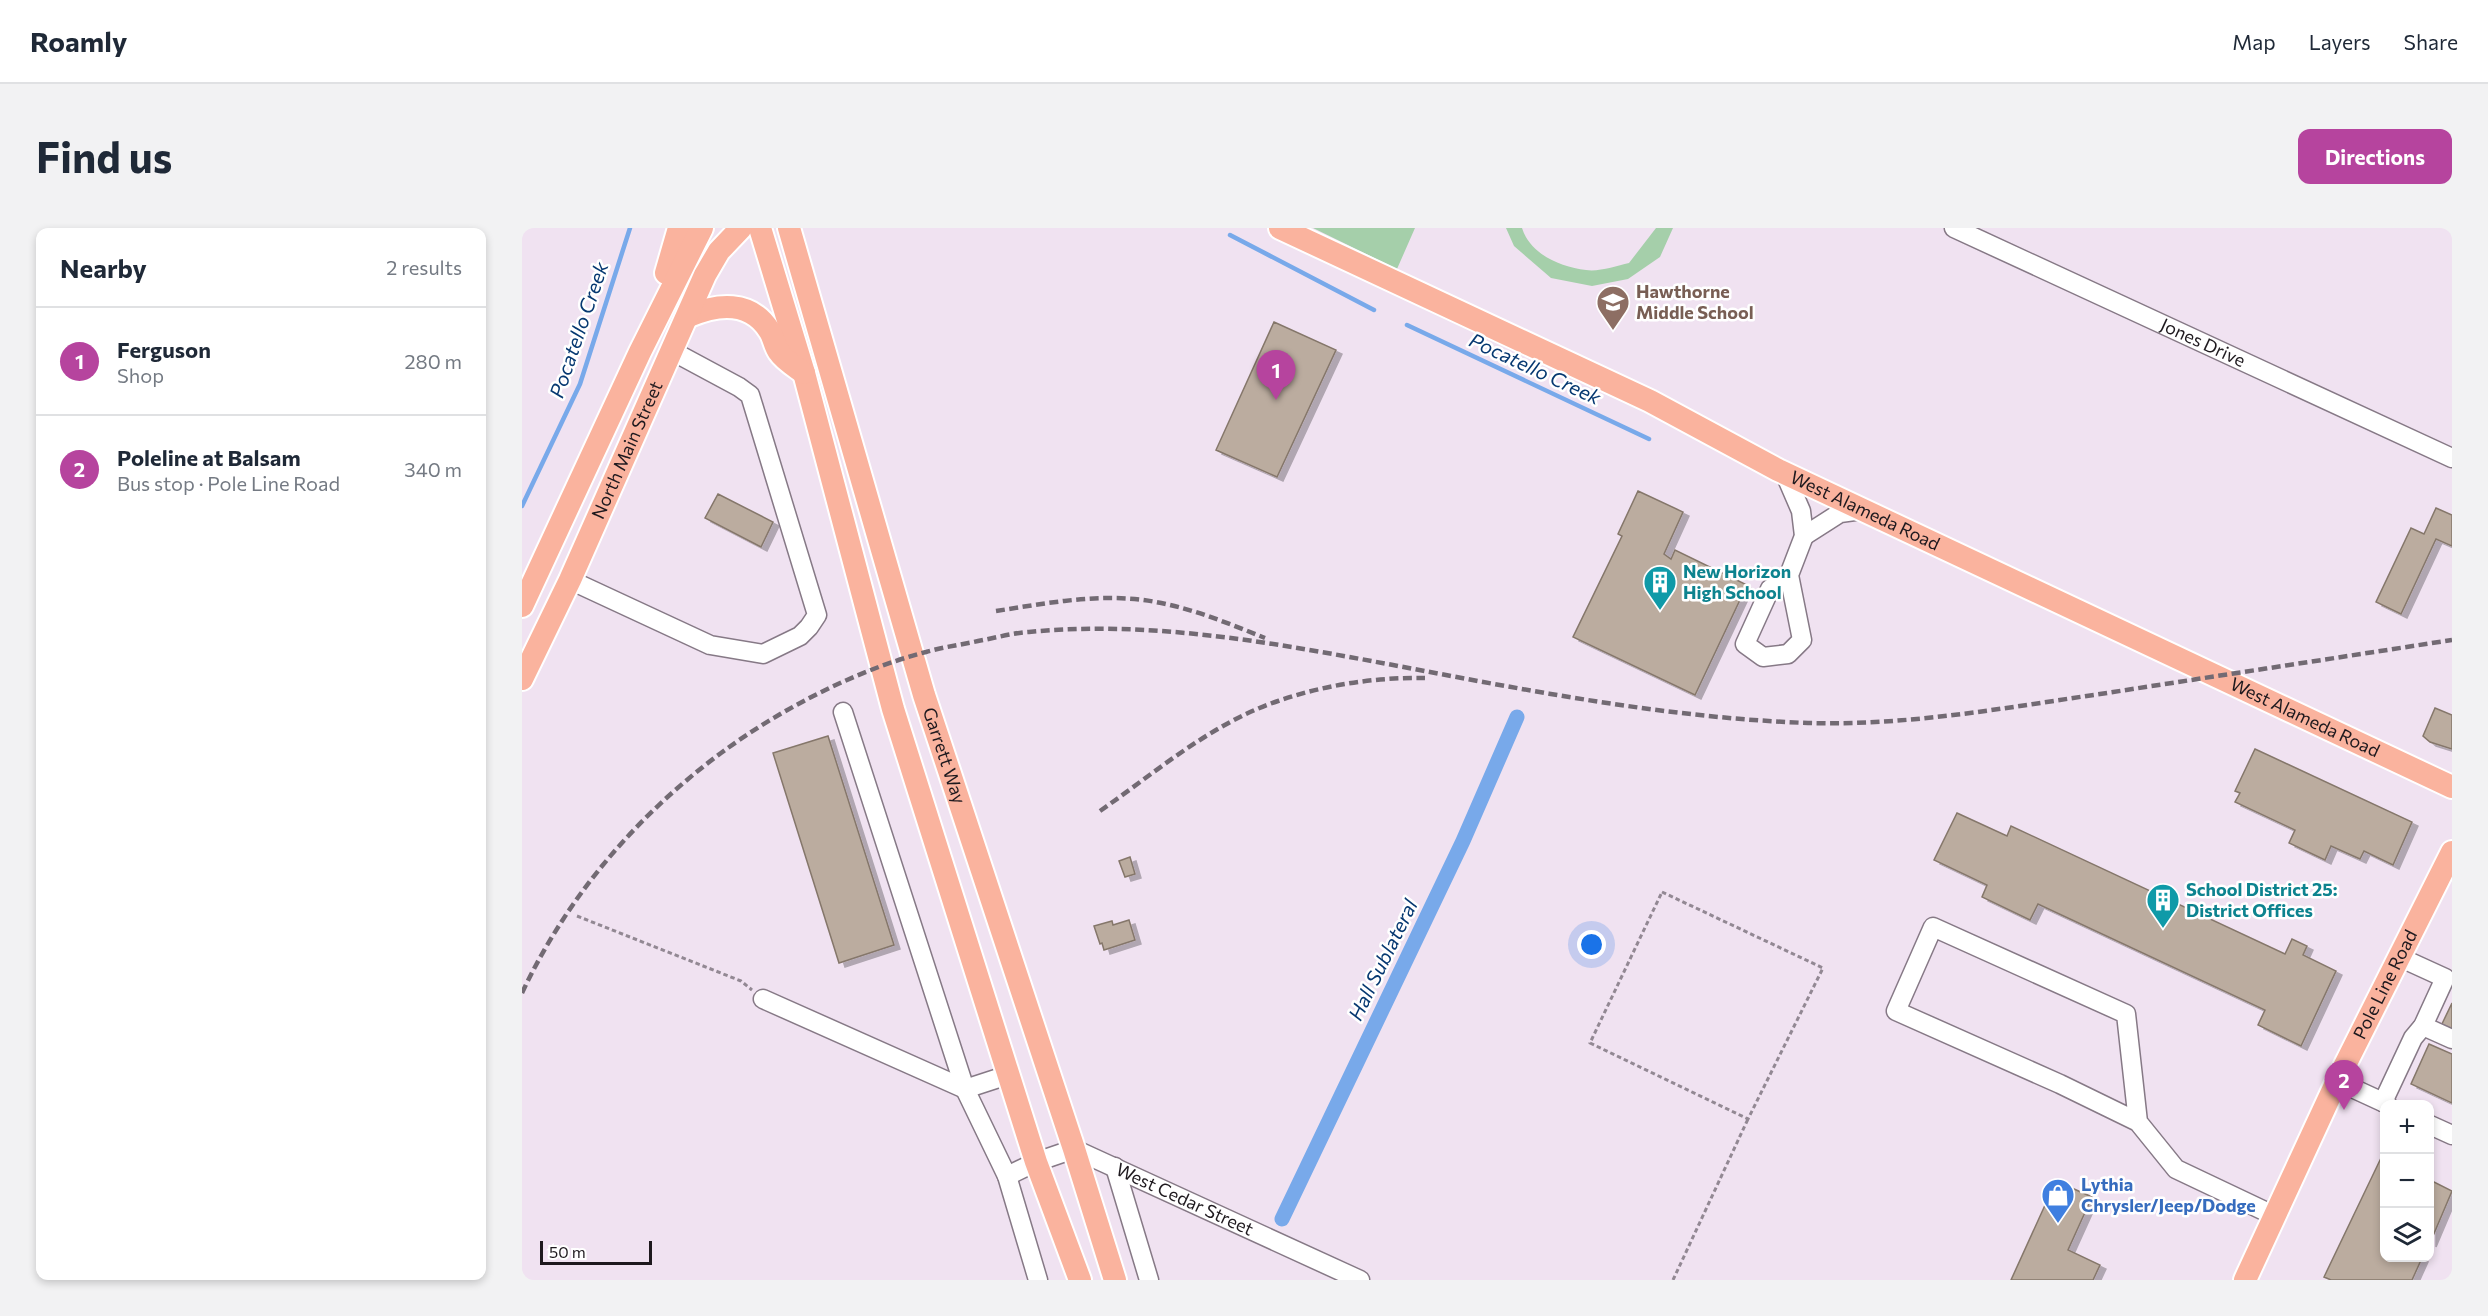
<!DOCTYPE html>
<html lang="en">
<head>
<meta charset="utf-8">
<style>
	:root { --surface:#fff; --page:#f2f2f3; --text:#1f2937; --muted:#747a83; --line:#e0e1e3; --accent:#b6449e }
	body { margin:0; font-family:Commissioner,sans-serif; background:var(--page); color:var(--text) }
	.controls { position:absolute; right:18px; bottom:18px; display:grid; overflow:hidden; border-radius:12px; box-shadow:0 3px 9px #0003 }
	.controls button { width:54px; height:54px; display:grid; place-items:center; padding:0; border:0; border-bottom:2px solid var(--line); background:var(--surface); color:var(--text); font:30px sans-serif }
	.scale { position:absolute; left:18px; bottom:15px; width:112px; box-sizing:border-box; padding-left:6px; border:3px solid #1e191e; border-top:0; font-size:16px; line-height:21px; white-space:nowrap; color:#1e191e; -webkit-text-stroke:4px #fff; paint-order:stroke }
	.you { position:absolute; left:1070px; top:717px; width:21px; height:21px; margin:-15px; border:4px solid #fff; border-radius:50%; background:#1a73e8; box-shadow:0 0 0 9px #1a73e833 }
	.badge { display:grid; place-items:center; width:39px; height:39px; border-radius:50%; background:var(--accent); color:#fff; font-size:20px; font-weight:700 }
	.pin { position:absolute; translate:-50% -50px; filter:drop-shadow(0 2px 3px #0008) }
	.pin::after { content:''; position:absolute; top:32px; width:21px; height:18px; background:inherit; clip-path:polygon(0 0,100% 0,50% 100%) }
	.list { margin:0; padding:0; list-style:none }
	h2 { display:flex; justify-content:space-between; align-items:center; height:78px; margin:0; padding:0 24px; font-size:26px }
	h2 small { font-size:20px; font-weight:400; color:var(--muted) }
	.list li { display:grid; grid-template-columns:39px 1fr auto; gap:18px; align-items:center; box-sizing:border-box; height:108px; padding:0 24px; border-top:2px solid var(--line) }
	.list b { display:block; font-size:22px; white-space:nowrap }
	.list p { margin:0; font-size:20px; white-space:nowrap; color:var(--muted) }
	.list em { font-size:20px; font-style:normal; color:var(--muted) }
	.icon { flex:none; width:33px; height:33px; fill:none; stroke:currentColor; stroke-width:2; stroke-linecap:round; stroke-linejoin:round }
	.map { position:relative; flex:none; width:1930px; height:1052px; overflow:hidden; border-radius:12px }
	header { display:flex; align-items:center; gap:36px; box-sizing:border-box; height:84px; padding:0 30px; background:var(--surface); border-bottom:2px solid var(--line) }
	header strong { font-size:28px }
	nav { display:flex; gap:33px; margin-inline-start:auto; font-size:21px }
	.intro { display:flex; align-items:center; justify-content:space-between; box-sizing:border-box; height:144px; padding:0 36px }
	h1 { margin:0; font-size:42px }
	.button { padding:15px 27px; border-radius:12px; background:var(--accent); color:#fff; font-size:21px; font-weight:700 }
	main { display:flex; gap:36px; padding:0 36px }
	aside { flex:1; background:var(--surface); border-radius:12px; box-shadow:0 3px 9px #0003 }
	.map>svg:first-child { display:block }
	.green { fill:#a5cfaa }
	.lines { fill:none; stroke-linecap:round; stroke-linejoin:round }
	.stream { stroke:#78a9ea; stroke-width:4.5 }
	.canal { stroke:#78a9ea; stroke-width:15 }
	.building { fill:#bbac9f; stroke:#85776b; stroke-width:1.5; filter:url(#shadow) }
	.minor-casing { stroke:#867986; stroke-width:21 }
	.major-casing { stroke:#fff; stroke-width:26 }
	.path { stroke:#928893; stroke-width:3; stroke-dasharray:4.5 3; stroke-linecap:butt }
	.minor { stroke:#fff; stroke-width:18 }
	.major { stroke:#fab39e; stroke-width:22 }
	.rail { stroke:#726a73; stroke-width:4.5; stroke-dasharray:9 4.5; stroke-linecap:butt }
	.labels { text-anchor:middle; stroke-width:5; stroke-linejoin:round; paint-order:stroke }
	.education-label { font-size:18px; font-weight:bold; fill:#785e54; stroke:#fff; text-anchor:start }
	.street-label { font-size:18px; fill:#1e191e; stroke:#fff }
	.culture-label { font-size:18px; font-weight:bold; fill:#0d838f; stroke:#fff; text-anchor:start }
	.shop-label { font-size:18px; font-weight:bold; fill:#366cbe; stroke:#fff; text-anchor:start }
	.water-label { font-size:20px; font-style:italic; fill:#063871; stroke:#fff }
</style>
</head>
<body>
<header>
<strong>Roamly</strong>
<nav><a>Map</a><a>Layers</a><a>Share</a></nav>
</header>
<div class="intro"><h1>Find us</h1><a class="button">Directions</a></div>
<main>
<aside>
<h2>Nearby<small>2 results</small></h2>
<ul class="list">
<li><span class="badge">1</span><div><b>Ferguson</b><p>Shop</p></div><em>280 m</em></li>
<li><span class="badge">2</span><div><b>Poleline at Balsam</b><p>Bus stop · Pole Line Road</p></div><em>340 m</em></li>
</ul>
</aside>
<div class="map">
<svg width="1930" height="1052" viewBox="0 0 1930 1052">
	<defs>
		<filter id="shadow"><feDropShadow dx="6" dy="4" stdDeviation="0" flood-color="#0004"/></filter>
	</defs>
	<rect width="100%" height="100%" fill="#f0e2f1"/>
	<path class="green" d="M 791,0 L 893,0 L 875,41 Z
		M 984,0 L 1000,0 C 1008,26 1038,39 1064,42 C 1077,44 1094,38 1107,35 L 1134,0 L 1151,0 L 1138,29 L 1106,51 L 1070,58 L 1029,50 L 992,18 Z"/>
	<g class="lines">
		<path class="stream" d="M 708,7 L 852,82
			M 885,97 L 1127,211
			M 0,278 L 58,156 L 108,0"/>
		<path class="canal" d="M 760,991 L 941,613 L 995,489"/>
	</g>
	<path class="building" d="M 752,94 L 814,122 L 755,249 L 694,222 Z
		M 1116,263 L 1161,284 L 1142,326 L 1149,331 L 1153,322 L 1225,357 L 1173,467 L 1051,409 L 1100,308 L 1096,306 Z
		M 196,266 L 251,294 L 239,319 L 183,290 Z
		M 1914,280 L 1930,287 L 1930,318 L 1914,311 L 1879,386 L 1854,374 L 1889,300 L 1902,306 Z
		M 1913,480 L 1930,487 L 1930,521 L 1908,514 L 1901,508 Z
		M 306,508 L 372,717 L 317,735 L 251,525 Z
		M 1733,521 L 1890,594 L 1871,637 L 1842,623 L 1838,631 L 1809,618 L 1803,632 L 1767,615 L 1773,602 L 1713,574 L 1718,565 L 1713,563 Z
		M 1435,585 L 1485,608 L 1489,598 L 1763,726 L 1770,711 L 1785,718 L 1781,727 L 1814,743 L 1779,818 L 1736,797 L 1743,782 L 1516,676 L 1508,692 L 1460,669 L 1465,657 L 1412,632 Z
		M 608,629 L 613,646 L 603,649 L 597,633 Z
		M 607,692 L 613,712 L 582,722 L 580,715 L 578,716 L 572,698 L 590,693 L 591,697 Z
		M 1930,775 L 1930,805 L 1918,800 Z
		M 1907,816 L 1930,826 L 1930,875 L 1889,856 Z
		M 1859,930 L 1862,932 L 1862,1030 L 1900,1030 L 1890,1052 L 1809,1052 L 1802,1049 Z
		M 1908,952 L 1930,963 L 1908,1015 Z
		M 1534,953 L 1570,969 L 1546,1022 L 1578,1037 L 1571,1052 L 1489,1052 Z"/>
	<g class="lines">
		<defs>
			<g id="minor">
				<path id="s1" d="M 1432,0 L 1930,230"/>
				<path d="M 1263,246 L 1279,283 L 1282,308 L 1267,347 L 1248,361 L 1223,416 L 1241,429 L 1266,426 L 1280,412 L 1267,347"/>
				<path d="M 1282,308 L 1318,285 L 1340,282"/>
				<path d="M 48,352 L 188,417 L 241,426 L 278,408 L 287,399 L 295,387 L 228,167 L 217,159 L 150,123"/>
				<path d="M 321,484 L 443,861 L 485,948 L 516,1052"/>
				<path d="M 241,771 L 443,861 L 486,847"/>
				<path d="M 1901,798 L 1930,811"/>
				<path d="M 1815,853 L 1865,876"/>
				<path d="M 1861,874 L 1891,810 L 1901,798 L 1923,750 L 1877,729"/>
				<path d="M 1616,894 L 1604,786 L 1411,699 L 1374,783 L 1538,856 L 1616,894 L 1654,941 L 1751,987"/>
				<path d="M 1908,897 L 1930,907"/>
				<path d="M 593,939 L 627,1052"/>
				<path id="s2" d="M 485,948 L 514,934 L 552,921 L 838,1052"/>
			</g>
			<g id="major">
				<path d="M 238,0 L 282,145 L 371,481 L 514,934 L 558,1052"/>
				<path id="s3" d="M 267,0 L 402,467 L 552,921 L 593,1052"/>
				<path id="s4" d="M 758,0 L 1128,173 L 1256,242 L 1930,559"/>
				<path d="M 144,45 L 157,0"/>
				<path d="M 167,88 C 195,76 228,72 247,102 C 252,109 252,117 257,124 C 262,132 274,139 282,145"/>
				<path d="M 0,378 L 118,124 L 180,0"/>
				<path id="s5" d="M 0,451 L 48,352 L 183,47 L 197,23 L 219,0"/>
				<path id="s6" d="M 1723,1052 L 1815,853 L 1930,624"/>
			</g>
		</defs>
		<use href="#minor" class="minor-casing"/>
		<use href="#major" class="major-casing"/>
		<path class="path" d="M 1140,664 L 1301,740 L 1226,891 L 1068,815 Z
			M 55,688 L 219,753 L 230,762
			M 1151,1052 L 1226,891"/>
		<use href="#minor" class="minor"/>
		<use href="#major" class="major"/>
		<path class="rail" d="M 474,383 C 526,375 581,364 634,374 C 672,381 708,396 743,410
			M 578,583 C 634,544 690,495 756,473 C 802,457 854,449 903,450
			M 0,765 C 45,669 114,588 199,525 C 257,482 334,442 404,424 C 421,419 438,417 456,413 C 473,410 490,405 507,404 C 629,392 752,415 871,437 C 1008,463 1147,490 1286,495 C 1384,498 1482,480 1578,466 C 1695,448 1813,430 1930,412"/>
	</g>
	<defs>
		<symbol id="school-pin" viewBox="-11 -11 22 30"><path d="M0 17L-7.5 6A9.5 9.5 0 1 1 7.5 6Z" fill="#8d6e63" stroke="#fff"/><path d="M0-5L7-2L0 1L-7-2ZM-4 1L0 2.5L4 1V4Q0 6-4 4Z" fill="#fff"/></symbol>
		<symbol id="building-pin" viewBox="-11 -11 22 30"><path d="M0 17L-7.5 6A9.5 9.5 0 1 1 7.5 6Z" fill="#0f9aa8" stroke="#fff"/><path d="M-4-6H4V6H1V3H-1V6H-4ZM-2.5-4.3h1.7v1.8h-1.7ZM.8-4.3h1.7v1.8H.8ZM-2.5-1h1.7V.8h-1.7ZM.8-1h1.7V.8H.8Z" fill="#fff"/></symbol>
		<symbol id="shop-pin" viewBox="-11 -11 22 30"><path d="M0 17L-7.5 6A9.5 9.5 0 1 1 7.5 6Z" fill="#3f7fe0" stroke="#fff"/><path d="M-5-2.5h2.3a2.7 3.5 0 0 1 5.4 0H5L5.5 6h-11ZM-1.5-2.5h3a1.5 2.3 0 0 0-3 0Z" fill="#fff"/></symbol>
	</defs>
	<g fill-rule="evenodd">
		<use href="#school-pin" x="1072" y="55" width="38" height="52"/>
		<use href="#building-pin" x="1119" y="335" width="38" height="52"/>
		<use href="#building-pin" x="1622" y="653" width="38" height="52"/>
		<use href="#shop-pin" x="1517" y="948" width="38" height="52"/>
	</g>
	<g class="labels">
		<g class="education-label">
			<text x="1114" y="70">Hawthorne<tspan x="1114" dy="21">Middle School</tspan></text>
		</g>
		<g class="street-label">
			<text dy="6" stroke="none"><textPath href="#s1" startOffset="274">Jones Drive</textPath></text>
			<text dy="6" stroke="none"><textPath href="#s5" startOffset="252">North Main Street</textPath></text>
			<text dy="6" stroke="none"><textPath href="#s4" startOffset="650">West Alameda Road</textPath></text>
			<text dy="6" stroke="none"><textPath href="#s4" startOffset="1136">West Alameda Road</textPath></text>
			<text dy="6" stroke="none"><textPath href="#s3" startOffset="550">Garrett Way</textPath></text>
			<text dy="6" stroke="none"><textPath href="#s6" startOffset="327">Pole Line Road</textPath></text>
			<text dy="6" stroke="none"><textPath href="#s2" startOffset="194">West Cedar Street</textPath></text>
		</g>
		<g class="culture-label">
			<text x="1161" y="350">New Horizon<tspan x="1161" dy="21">High School</tspan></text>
			<text x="1664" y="668">School District 25:<tspan x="1664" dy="21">District Offices</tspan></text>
		</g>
		<g class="shop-label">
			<text x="1559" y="963">Lythia<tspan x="1559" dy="21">Chrysler/Jeep/Dodge</tspan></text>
		</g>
		<g class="water-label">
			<text transform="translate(57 102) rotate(-71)" y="7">Pocatello Creek</text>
			<text transform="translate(1013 141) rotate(25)" y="7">Pocatello Creek</text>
			<text transform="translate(861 732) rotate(-64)" y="7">Hall Sublateral</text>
		</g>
	</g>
</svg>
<div class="controls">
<button>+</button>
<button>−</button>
<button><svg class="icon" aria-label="layers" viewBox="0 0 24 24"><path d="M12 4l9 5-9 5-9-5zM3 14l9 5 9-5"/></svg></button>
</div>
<div class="scale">50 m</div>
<div class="you"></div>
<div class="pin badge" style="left:754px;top:172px">1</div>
<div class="pin badge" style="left:1822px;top:882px">2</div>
</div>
</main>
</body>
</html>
